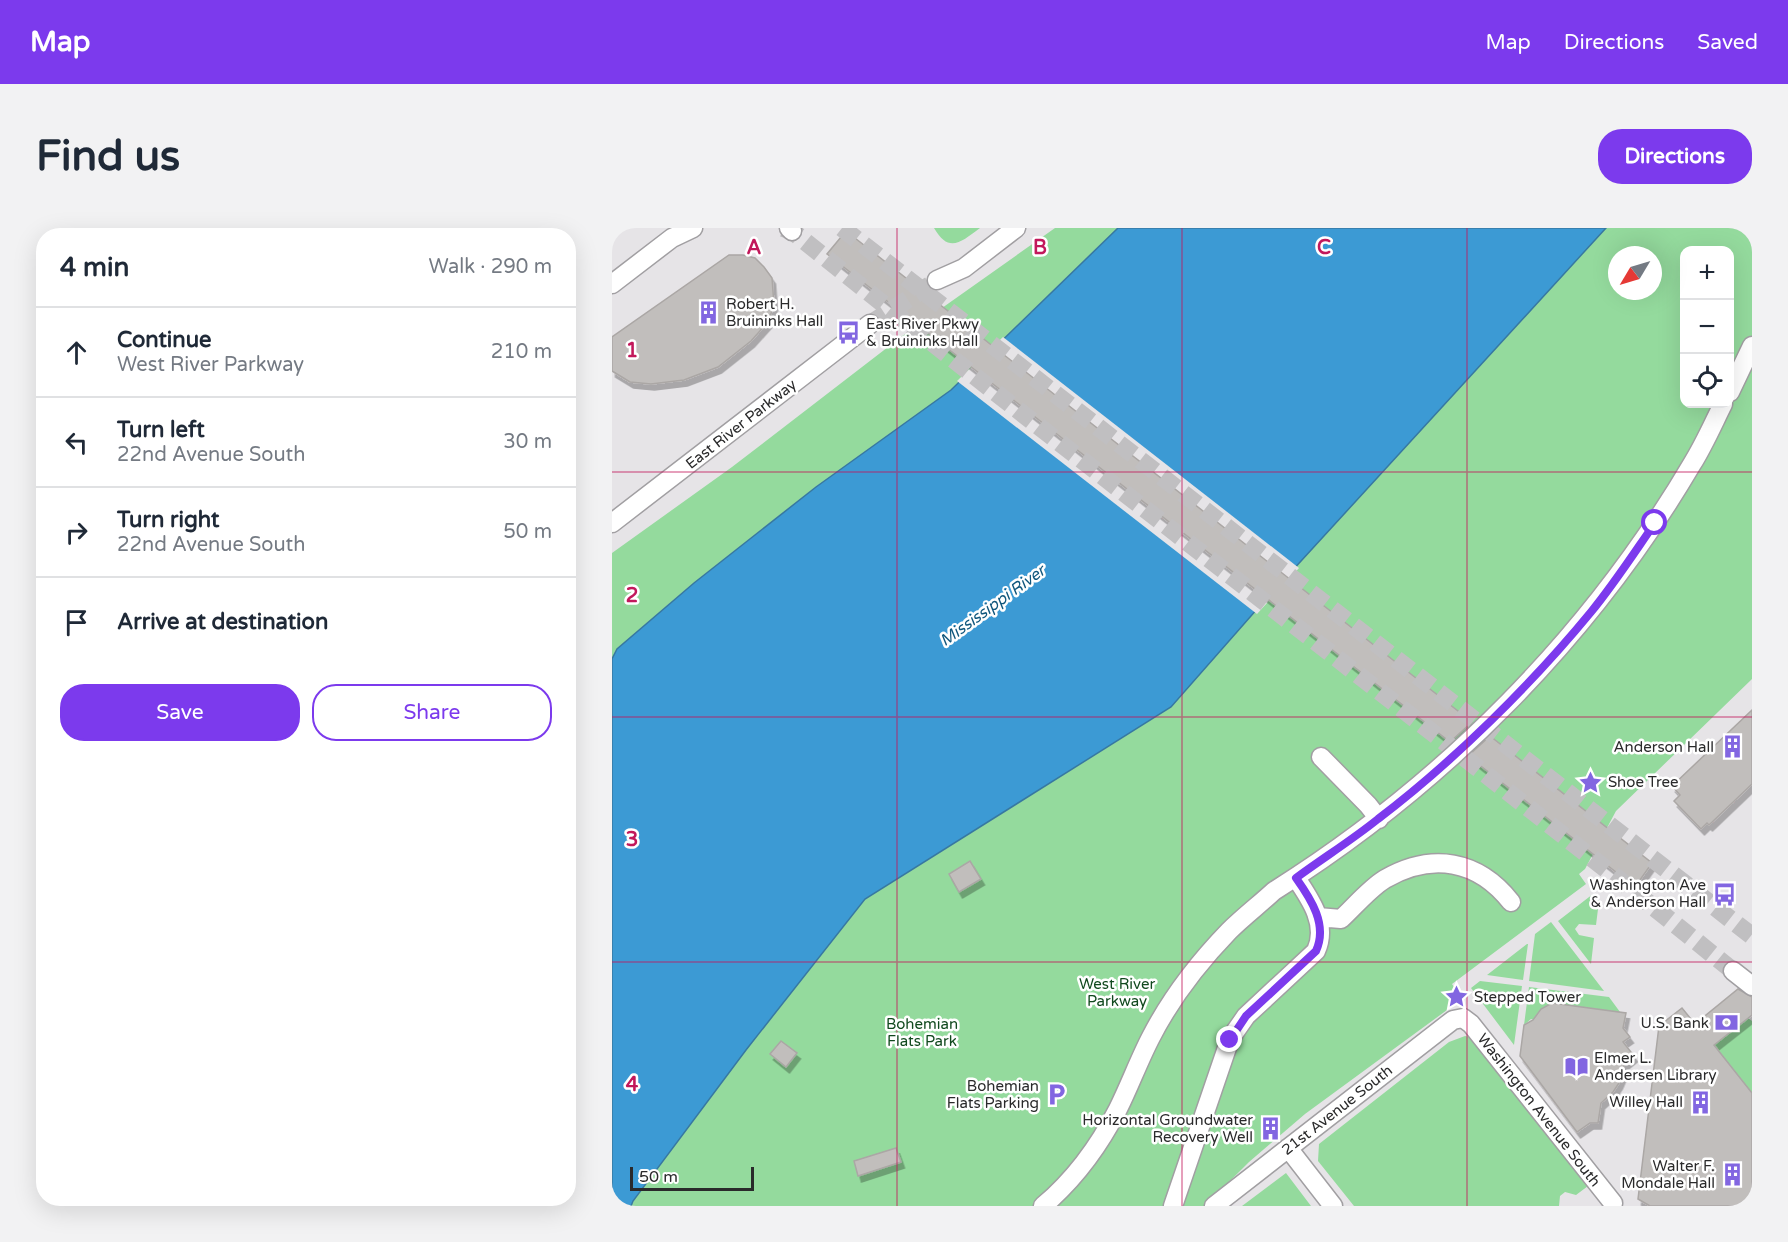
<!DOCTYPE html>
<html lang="en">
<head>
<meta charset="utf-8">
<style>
	:root { --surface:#fff; --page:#f2f2f3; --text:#1f2937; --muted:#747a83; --line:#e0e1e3; --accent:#7c3aed }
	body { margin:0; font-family:"Varela Round",sans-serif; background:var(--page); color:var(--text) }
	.controls { position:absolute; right:18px; top:18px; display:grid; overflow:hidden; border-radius:12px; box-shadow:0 6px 24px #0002 }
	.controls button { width:54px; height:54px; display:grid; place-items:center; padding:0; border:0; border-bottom:2px solid var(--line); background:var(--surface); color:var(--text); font:30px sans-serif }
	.compass { position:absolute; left:996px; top:18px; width:54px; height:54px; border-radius:50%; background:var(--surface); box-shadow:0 6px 24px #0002; rotate:232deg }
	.scale { position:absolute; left:18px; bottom:15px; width:124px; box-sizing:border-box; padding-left:6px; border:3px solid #2a2a2b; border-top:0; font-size:16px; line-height:21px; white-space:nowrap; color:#2a2a2b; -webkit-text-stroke:4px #fff; paint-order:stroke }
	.stop { position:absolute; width:18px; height:18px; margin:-14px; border:4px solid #7c3aed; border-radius:50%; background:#fff }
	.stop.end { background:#7c3aed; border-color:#fff; box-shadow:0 2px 6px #0008 }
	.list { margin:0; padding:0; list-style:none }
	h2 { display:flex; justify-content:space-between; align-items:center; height:78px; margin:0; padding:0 24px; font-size:26px }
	h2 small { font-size:20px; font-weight:400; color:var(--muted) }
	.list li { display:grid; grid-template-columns:39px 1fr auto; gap:18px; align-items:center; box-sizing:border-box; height:90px; padding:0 24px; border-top:2px solid var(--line) }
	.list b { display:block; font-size:22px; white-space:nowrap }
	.list p { margin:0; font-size:20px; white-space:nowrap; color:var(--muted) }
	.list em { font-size:20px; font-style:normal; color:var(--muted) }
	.actions { display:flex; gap:12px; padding:18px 24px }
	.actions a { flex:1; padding:14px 0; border:2px solid var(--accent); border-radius:24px; text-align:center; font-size:21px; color:var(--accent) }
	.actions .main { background:var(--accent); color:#fff }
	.icon { flex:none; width:33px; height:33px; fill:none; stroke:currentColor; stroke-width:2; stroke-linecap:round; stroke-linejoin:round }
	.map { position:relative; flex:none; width:1140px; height:978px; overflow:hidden; border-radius:24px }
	header { display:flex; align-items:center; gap:36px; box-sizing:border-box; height:84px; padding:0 30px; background:var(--accent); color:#fff }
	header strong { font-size:28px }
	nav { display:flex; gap:33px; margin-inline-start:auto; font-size:21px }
	.intro { display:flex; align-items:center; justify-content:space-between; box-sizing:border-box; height:144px; padding:0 36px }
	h1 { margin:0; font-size:42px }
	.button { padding:15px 27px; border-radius:24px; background:var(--accent); color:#fff; font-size:21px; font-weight:700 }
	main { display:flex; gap:36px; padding:0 36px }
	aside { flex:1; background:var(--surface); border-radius:24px; box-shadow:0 6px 24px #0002 }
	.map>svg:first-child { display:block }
	.green { fill:#94da9d; fill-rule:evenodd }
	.water { fill:#3c9ad4; stroke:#3778a1; stroke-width:1.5 }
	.pier { fill:#e6e4e7 }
	.building { fill:#c1bebc; stroke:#aba7a5; stroke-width:1.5; filter:url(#shadow) }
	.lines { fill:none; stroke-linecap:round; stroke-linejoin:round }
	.minor-tunnel { stroke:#c0bfc1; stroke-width:18; stroke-dasharray:18 9; stroke-linecap:butt }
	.minor-casing { stroke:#a19fa2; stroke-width:21 }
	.minor { stroke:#fff; stroke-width:18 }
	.route { stroke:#7c3aed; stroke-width:8 }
	.grid { fill:none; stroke:#c2185b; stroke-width:1.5; stroke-opacity:0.55 }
	.labels { text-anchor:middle; stroke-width:5; stroke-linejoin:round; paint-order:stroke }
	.poi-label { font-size:15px; fill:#2a2a2b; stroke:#fff; text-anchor:end }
	.street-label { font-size:15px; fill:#2a2a2b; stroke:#fff }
	.park-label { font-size:15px; fill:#11491e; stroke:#fff }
	.water-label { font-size:16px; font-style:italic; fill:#10577d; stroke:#fff }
	.grid-label { font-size:20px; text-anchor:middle; font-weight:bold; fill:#c2185b; stroke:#fff; stroke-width:5; stroke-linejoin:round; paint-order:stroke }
</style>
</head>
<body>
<header>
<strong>Map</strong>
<nav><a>Map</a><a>Directions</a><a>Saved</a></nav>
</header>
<div class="intro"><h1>Find us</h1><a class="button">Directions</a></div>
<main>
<aside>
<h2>4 min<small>Walk · 290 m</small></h2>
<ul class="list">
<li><svg class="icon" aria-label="ahead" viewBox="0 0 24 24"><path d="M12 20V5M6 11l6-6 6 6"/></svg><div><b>Continue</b><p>West River Parkway</p></div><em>210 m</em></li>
<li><svg class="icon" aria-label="left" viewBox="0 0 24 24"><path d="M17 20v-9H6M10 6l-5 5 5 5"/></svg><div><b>Turn left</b><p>22nd Avenue South</p></div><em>30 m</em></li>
<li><svg class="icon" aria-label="right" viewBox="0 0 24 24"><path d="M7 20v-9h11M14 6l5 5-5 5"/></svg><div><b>Turn right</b><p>22nd Avenue South</p></div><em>50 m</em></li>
<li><svg class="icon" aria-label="arrive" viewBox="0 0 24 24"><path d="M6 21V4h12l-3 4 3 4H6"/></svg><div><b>Arrive at destination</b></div></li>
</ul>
<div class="actions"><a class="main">Save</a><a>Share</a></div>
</aside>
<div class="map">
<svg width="1140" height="978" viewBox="0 0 1140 978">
	<defs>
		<filter id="shadow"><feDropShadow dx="3.5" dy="6" stdDeviation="0" flood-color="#0004"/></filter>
	</defs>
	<rect width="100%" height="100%" fill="#e6e4e7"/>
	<path class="green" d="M 322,0 L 368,0 C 349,14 337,26 322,0 Z
		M 443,0 L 506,0 L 339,162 L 204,259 L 82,355 L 5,421 L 0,431 L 0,325 L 120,239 L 289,109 Z
		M 994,0 L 1140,0 L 1140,451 L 1004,583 L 973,641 L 967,646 L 974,656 L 840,756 L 850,771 L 693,886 L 637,934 L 593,978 L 19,978 L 21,973 L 134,822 L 253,671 L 559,479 L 646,380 ZM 1072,22 L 1118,22 L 1118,176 L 1072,176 ZM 1005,27 L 1041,27 L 1041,63 L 1005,63 Z
		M 981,666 L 987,673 L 984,697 L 967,696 L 963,701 L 967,707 L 982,710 L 979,736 L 946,693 Z
		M 939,694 L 992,763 L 917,753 L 923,706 Z
		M 916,716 L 911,752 L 875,747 L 915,716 Z
		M 868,753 L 910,758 L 902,817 L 859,760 Z
		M 917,759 L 997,769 L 1008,784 L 940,775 L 929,781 L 923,792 L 919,791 L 912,797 Z
		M 1136,790 L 1140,793 L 1140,865 L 1102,817 Z
		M 853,808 L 859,809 L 976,958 L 964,967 L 953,964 L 948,968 L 947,978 L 742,978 L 706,933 L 707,916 L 837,814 Z
		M 674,945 L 699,978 L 630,978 Z"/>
	<path class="water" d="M 506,0 L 994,0 L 646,380 L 559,479 L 253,671 L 134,822 L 21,973 L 19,978 L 0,978 L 0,431 L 5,421 L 82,355 L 204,259 L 339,162 Z"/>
	<path class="pier" d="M 391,109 L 687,340 L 645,386 L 345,153 Z"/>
	<path class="building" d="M 234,3 L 860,494 L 838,514 L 215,26 Z
		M 117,27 L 131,27 L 143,30 L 152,39 L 160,50 L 162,77 L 156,94 L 139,113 L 106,139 L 72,152 L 39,156 L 18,154 L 0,143 L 0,109 Z
		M 1140,482 L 1140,556 L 1097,597 L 1095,595 L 1089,601 L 1062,573 L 1068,567 L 1060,558 Z
		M 878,508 L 1040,635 L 1023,659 L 856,528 Z
		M 358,633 L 369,651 L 347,664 L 337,646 Z
		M 1126,761 L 1140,769 L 1140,787 L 1102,817 L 1140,865 L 1140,978 L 1038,978 L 1026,971 L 1047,798 L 1070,780 L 1083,796 Z
		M 940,775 L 1014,785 L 1011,800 L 1018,809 L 1011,814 L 1022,828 L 1012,836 L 1012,843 L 1007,855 L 1001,864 L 989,875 L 986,895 L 978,895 L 965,904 L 908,828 L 912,797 L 921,792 L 929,781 Z
		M 169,813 L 185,825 L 174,839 L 158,826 Z
		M 284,920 L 289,934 L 246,948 L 242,933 Z"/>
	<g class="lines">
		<path class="minor-tunnel" d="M 171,0 L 180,3 C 491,253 811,492 1121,743
			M 230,0 L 1140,708
			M 258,96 L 318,57"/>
		<defs>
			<path id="minor" d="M 177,0 L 180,3
				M 325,52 L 352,40 L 404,0
				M 0,56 L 60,10 L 81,0
				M 1118,164 L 1140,118
				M 0,295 L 258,96
				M 709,529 L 756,577 L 767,591
				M 706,689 L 729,691 C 742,679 758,660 773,651 C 820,624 866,632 899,674
				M 1121,743 L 1140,758
				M 676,920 L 721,978
				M 431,978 C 463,951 487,918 506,881 C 518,857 527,832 539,809 C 559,770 587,734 617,703 C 631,689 648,676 662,663 C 832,556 978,409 1080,236 C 1092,217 1101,196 1111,176
				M 561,978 L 618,811 L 634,788 L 704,723 C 716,697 699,672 684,650
				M 602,978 L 841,792 L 851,790 L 859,796 L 1001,975"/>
		</defs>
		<use href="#minor" class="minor-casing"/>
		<use href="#minor" class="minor"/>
	</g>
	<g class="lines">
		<path class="route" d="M 618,812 L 634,788 L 704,723 C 716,697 699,671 684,650 C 711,630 740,612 766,591 C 841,534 919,457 979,384 C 1002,356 1022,325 1043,295"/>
	</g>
	<path class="grid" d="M 285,0 L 285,978M 570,0 L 570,978M 855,0 L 855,978M 0,244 L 1140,244M 0,489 L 1140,489M 0,734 L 1140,734"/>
	<defs>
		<symbol id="building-bare" viewBox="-9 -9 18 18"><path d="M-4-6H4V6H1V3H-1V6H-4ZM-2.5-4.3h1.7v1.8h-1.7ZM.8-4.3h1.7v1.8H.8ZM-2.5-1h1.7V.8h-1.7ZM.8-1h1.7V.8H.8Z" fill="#8266e1" stroke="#fff" stroke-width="2.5" paint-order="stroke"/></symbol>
		<symbol id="bus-bare" viewBox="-9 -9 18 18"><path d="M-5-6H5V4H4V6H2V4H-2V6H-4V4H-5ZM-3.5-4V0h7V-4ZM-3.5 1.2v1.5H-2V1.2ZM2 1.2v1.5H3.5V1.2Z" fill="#8266e1" stroke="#fff" stroke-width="2.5" paint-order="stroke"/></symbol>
		<symbol id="sight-bare" viewBox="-9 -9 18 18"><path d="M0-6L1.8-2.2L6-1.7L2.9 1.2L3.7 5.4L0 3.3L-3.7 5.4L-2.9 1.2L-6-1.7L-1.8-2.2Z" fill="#8266e1" stroke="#fff" stroke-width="2.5" paint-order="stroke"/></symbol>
		<symbol id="bank-bare" viewBox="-9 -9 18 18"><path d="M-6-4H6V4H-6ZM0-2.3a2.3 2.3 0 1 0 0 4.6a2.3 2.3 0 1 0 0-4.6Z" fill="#8266e1" stroke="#fff" stroke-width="2.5" paint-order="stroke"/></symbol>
		<symbol id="library-bare" viewBox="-9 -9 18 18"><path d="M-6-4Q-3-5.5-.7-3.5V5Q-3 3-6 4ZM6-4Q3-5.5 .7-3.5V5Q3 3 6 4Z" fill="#8266e1" stroke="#fff" stroke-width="2.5" paint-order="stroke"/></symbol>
		<symbol id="parking-bare" viewBox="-9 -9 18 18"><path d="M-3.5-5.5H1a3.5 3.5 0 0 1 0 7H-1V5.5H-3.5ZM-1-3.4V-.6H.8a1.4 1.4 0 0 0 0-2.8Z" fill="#8266e1" stroke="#fff" stroke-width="2.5" paint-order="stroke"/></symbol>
	</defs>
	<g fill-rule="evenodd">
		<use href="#building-bare" x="80" y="68" width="33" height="33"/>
		<use href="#bus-bare" x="220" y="88" width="33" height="33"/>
		<use href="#building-bare" x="1104" y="502" width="33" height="33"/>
		<use href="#sight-bare" x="962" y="538" width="33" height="33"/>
		<use href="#bus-bare" x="1096" y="650" width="33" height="33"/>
		<use href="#sight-bare" x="828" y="752" width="33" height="33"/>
		<use href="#bank-bare" x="1098" y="778" width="33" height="33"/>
		<use href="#library-bare" x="948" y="822" width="33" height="33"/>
		<use href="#parking-bare" x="428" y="850" width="33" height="33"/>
		<use href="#building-bare" x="1072" y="858" width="33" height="33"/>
		<use href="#building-bare" x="642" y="884" width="33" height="33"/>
		<use href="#building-bare" x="1104" y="930" width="33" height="33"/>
	</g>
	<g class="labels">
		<g class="poi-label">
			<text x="114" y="81" text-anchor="start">Robert H.<tspan x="114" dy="17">Bruininks Hall</tspan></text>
			<text x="254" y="101" text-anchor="start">East River Pkwy<tspan x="254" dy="17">&amp; Bruininks Hall</tspan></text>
			<text x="1102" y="524">Anderson Hall</text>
			<text x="996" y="559" text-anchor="start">Shoe Tree</text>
			<text x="1094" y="662">Washington Ave<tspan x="1094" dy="17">&amp; Anderson Hall</tspan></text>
			<text x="862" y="774" text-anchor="start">Stepped Tower</text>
			<text x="1097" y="800">U.S. Bank</text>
			<text x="982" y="835" text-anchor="start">Elmer L.<tspan x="982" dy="17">Andersen Library</tspan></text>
			<text x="427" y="863">Bohemian<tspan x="427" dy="17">Flats Parking</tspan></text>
			<text x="1071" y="879">Willey Hall</text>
			<text x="641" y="897">Horizontal Groundwater<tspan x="641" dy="17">Recovery Well</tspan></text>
			<text x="1103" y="943">Walter F.<tspan x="1103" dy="17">Mondale Hall</tspan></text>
		</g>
		<g class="street-label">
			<text transform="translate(129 196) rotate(-38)" y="5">East River Parkway</text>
			<text transform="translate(725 882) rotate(-38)" y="5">21st Avenue South</text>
			<text transform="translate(927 882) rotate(52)" y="5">Washington Avenue South</text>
		</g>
		<g class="park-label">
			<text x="505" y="761">West River<tspan x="505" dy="17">Parkway</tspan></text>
			<text x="310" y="801">Bohemian<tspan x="310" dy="17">Flats Park</tspan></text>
		</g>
		<g class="water-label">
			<text transform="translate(380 377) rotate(-36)" y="6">Mississippi River</text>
		</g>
	</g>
	<g class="grid-label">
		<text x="142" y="26">A</text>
		<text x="428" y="26">B</text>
		<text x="712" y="26">C</text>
		<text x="20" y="129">1</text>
		<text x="20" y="374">2</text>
		<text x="20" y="618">3</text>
		<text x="20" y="863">4</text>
	</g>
</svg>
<div class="controls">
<button>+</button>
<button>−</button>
<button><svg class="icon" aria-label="locate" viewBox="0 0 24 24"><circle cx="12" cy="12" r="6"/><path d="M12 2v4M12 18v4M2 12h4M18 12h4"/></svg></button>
</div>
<svg class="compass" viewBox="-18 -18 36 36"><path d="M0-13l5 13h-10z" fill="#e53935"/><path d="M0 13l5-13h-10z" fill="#747a83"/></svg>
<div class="scale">50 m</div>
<div class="stop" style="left:1043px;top:295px"></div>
<div class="stop end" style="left:618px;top:812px"></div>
</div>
</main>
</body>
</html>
